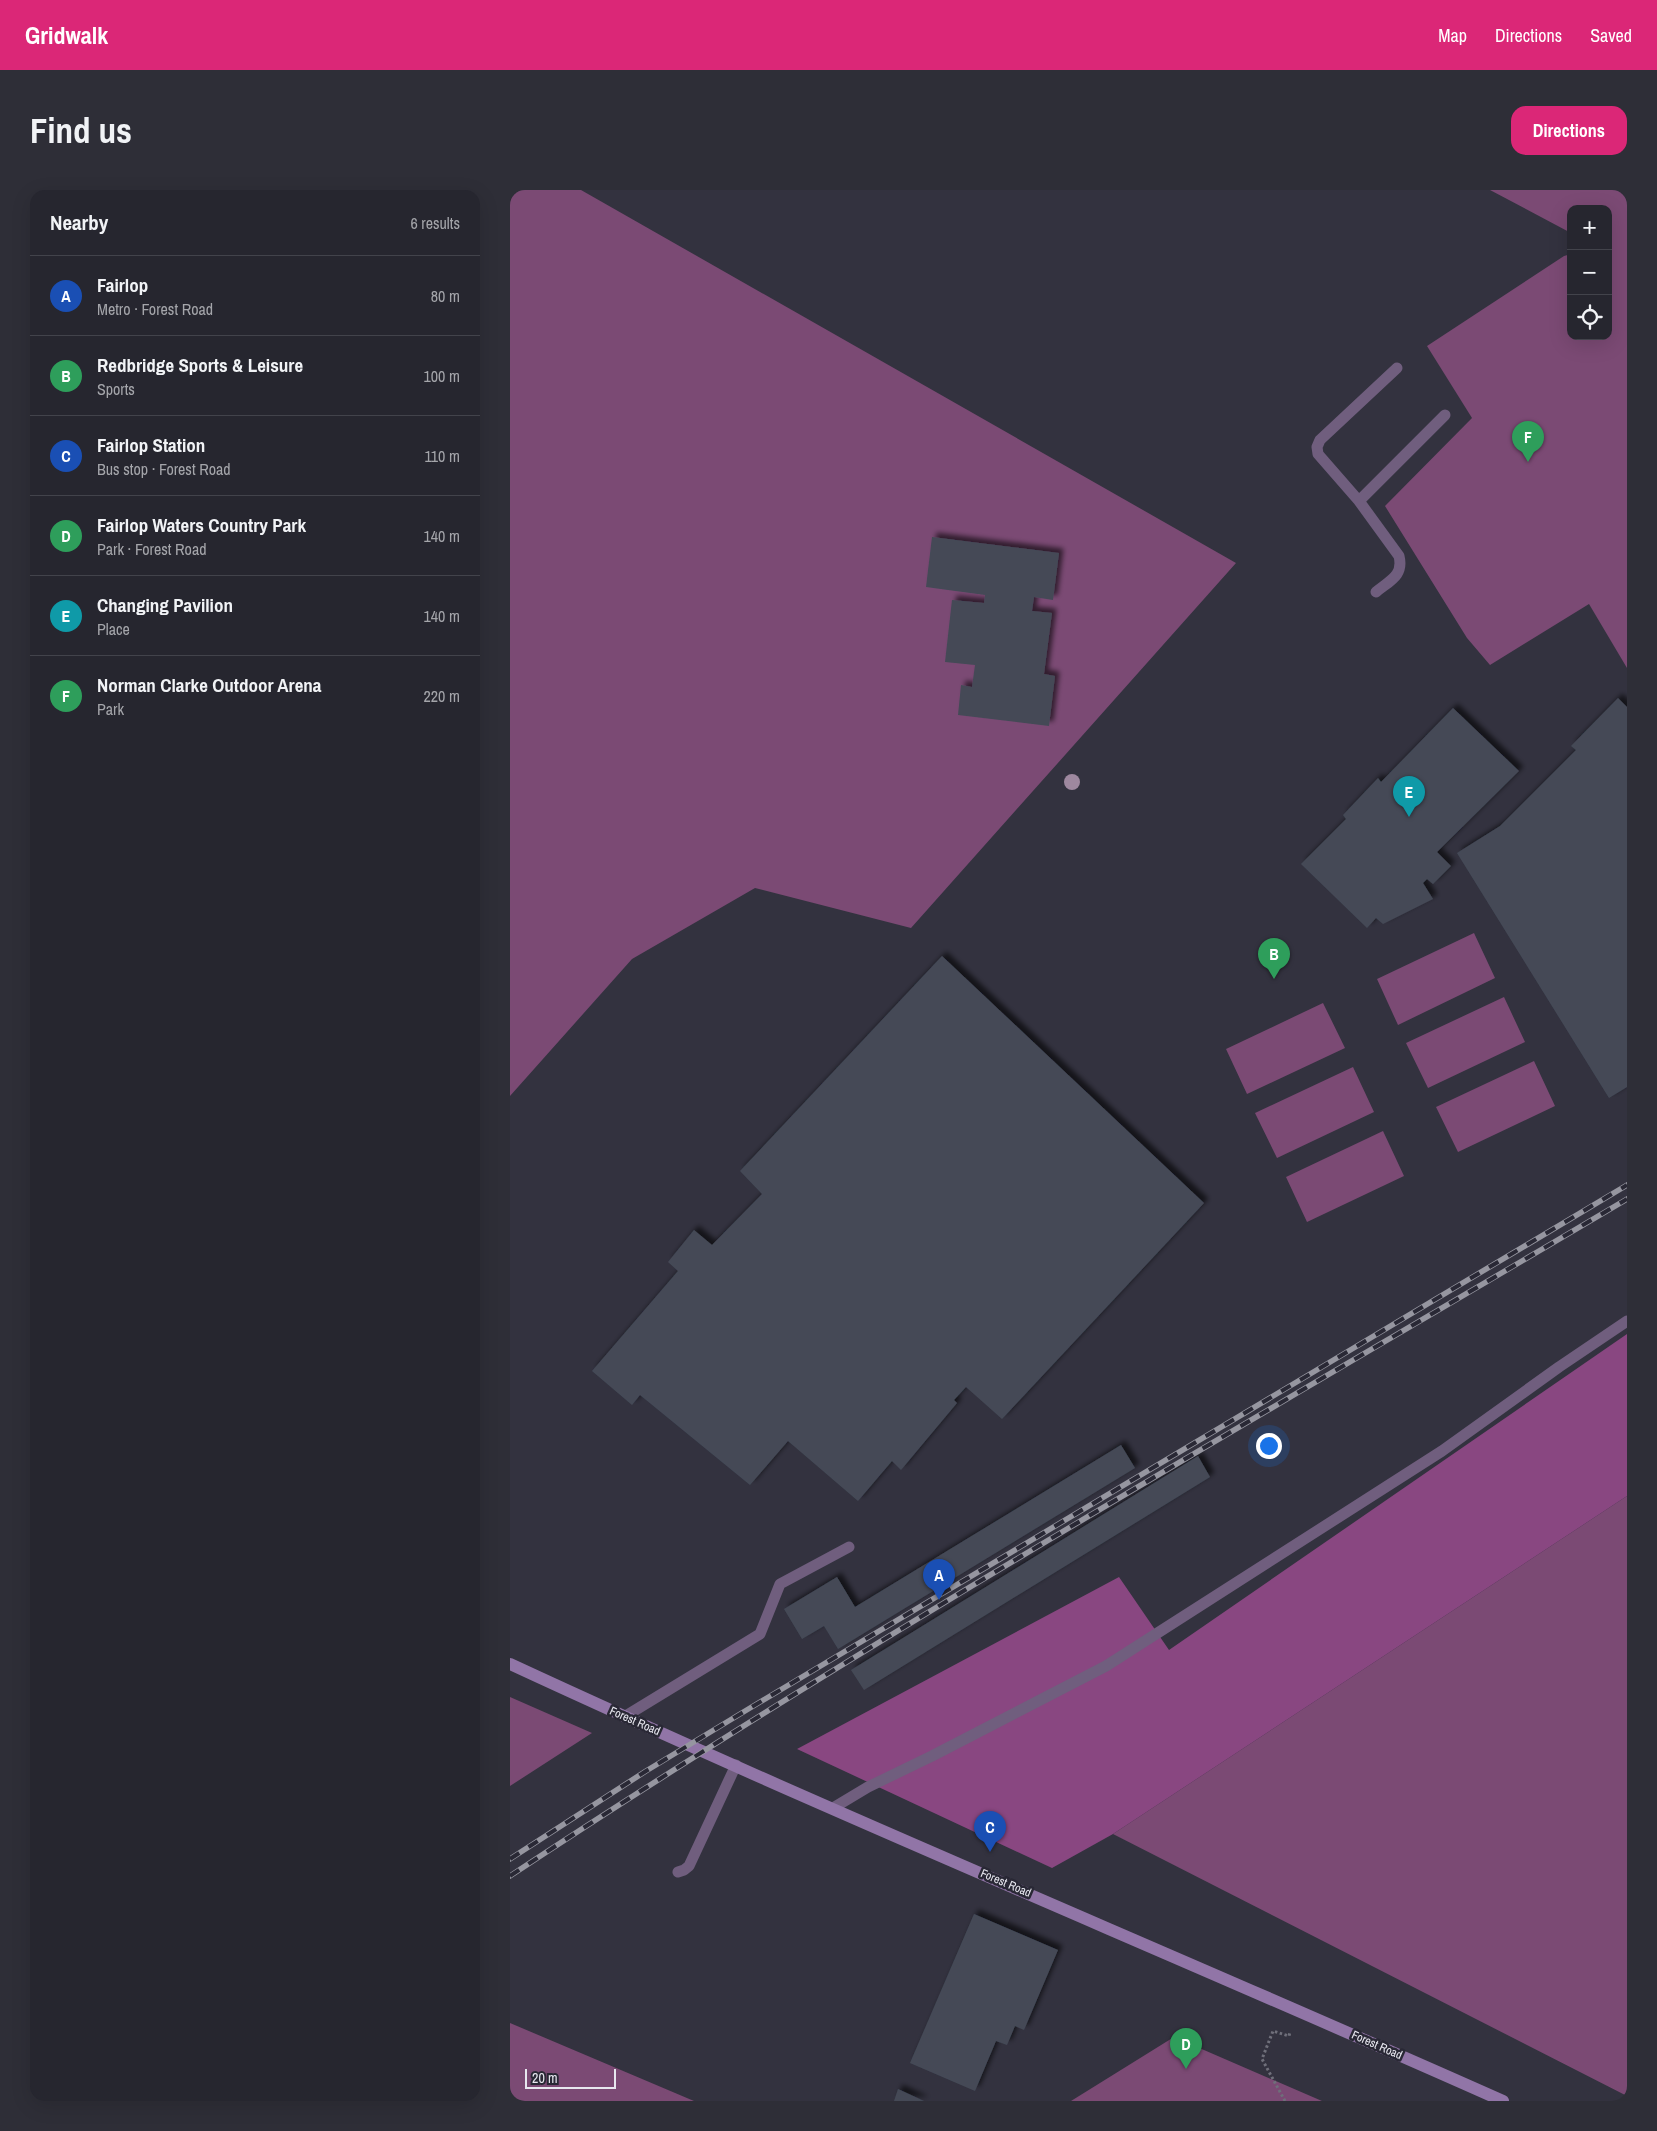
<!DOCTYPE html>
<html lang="en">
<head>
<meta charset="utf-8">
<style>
	:root { --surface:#26262f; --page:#2e2e37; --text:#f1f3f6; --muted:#a4a5aa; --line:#42434b; --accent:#db2777 }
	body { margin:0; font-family:"Archivo Narrow",sans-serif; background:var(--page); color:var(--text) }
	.controls { position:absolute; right:15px; top:15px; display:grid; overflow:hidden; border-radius:10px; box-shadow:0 5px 20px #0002 }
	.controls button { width:45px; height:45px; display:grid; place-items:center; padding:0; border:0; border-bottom:1px solid var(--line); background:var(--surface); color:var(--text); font:25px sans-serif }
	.scale { position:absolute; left:15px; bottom:12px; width:91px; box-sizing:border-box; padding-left:5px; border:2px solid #e7e7ef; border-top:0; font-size:14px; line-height:18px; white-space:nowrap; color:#e7e7ef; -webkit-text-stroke:4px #292835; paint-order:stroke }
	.you { position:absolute; left:758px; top:1255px; width:18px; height:18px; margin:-12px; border:4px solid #fff; border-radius:50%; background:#1a73e8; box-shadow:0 0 0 8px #1a73e833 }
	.badge { display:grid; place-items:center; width:32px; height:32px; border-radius:50%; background:var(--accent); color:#fff; font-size:16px; font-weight:700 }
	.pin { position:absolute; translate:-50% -41px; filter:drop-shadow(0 1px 2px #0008) }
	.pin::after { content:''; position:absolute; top:26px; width:18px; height:15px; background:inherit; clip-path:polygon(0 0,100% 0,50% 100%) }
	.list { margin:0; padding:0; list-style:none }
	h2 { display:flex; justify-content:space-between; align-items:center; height:65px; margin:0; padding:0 20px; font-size:21px }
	h2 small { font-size:16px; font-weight:400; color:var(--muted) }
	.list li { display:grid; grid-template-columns:32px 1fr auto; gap:15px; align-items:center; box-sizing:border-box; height:80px; padding:0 20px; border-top:1px solid var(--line) }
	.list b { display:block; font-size:19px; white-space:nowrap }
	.list p { margin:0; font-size:16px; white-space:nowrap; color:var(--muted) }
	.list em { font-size:16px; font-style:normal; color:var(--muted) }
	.icon { flex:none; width:28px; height:28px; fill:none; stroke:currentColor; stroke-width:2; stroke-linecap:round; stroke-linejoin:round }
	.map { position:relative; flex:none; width:1117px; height:1911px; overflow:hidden; border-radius:15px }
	header { display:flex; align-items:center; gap:30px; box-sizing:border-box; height:70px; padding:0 25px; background:var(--accent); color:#fff }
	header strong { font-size:24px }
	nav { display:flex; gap:28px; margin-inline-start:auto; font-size:18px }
	.intro { display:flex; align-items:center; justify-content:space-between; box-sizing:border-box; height:120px; padding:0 30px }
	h1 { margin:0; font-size:35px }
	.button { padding:12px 22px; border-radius:15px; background:var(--accent); color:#fff; font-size:18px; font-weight:700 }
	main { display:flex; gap:30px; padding:0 30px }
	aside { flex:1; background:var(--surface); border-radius:15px; box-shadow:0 5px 20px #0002 }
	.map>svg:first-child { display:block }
	.green { fill:#7b4a74 }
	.forest { fill:#894781 }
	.building { fill:#444a57; filter:url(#shadow) }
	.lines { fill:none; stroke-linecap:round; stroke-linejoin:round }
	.path { stroke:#6f6f7a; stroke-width:3; stroke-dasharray:2.5 2.5; stroke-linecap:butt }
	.lane { stroke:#705e7e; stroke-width:11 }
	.secondary { stroke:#9175a7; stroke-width:12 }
	.rail-casing { stroke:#9696a0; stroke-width:5.5 }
	.rail { stroke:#292835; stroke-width:4; stroke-dasharray:11; stroke-linecap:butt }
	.tree { fill:#9e889f }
	.labels { text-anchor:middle; stroke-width:5; stroke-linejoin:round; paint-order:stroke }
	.street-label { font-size:12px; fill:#e7e7ef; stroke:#292835 }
</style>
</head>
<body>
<header>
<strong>Gridwalk</strong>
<nav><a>Map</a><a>Directions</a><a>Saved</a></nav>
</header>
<div class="intro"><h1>Find us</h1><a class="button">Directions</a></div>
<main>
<aside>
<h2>Nearby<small>6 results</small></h2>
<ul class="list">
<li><span class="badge" style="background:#1a4fb4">A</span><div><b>Fairlop</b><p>Metro · Forest Road</p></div><em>80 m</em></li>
<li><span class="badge" style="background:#2e9e5b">B</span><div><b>Redbridge Sports &amp; Leisure</b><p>Sports</p></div><em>100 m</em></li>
<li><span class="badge" style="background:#1a4fb4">C</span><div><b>Fairlop Station</b><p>Bus stop · Forest Road</p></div><em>110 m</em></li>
<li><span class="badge" style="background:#2e9e5b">D</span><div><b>Fairlop Waters Country Park</b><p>Park · Forest Road</p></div><em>140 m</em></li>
<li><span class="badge" style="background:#0f9aa8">E</span><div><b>Changing Pavilion</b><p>Place</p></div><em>140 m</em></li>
<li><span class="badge" style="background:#2e9e5b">F</span><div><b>Norman Clarke Outdoor Arena</b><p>Park</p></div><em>220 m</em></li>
</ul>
</aside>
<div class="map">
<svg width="1117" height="1911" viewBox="0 0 1117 1911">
	<defs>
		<filter id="shadow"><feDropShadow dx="4.5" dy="-4.5" stdDeviation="2.5" flood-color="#0009"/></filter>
	</defs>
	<rect width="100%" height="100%" fill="#33323f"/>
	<path class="green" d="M 0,0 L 71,0 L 726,373 L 401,738 L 245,698 L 122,769 L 0,906 Z
		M 980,0 L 1117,0 L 1117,478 L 1079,414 L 980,475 L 957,448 L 875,316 L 962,228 L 917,156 L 1054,66 L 1061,64 L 1061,146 L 1098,146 L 1098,19 L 1061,19 L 1061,43 Z
		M 964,743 L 985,788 L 888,835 L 867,789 Z
		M 994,807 L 1015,852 L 918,898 L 896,853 Z
		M 813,813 L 835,858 L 737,904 L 716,859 Z
		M 1024,871 L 1045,916 L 948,962 L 926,917 Z
		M 843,877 L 864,922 L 767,968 L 745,923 Z
		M 873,941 L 894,986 L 797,1032 L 776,987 Z
		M 1117,1306 L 1117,1906 L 603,1644 Z
		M 0,1507 L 82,1543 L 0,1596 Z
		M 0,1833 L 184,1911 L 0,1911 Z
		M 664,1847 L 812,1911 L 561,1911 Z"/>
	<path class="forest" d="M 1117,1144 L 1117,1306 L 603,1644 L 542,1678 L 287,1559 L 609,1387 L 659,1460 Z"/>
	<path class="building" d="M 422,347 L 549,363 L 543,410 L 524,407 L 522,421 L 542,423 L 534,484 L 545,486 L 539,536 L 448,525 L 451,495 L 462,497 L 465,475 L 435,472 L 442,410 L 474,413 L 475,405 L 416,397 Z
		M 1108,508 L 1117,517 L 1117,897 L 1099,908 L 947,663 L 990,636 L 1066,560 L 1061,556 Z
		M 943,518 L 1009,581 L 927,662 L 941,676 L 923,694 L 917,689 L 913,693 L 923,709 L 873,734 L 866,728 L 857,738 L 791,674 L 836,629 L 833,625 L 868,588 L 871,592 Z
		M 432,766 L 694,1013 L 492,1229 L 456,1197 L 444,1210 L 447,1213 L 391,1280 L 382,1271 L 348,1311 L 278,1251 L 240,1295 L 130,1205 L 122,1215 L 82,1181 L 168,1081 L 158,1072 L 184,1040 L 202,1055 L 252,1004 L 230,981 Z
		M 611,1255 L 625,1278 L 328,1459 L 314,1436 L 292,1449 L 274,1419 L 327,1387 L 345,1417 Z
		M 688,1266 L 700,1287 L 354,1500 L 341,1480 Z
		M 464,1724 L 548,1760 L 514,1840 L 505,1836 L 497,1855 L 486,1851 L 465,1901 L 400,1873 Z
		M 388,1899 L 414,1911 L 384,1911 Z"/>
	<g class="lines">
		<path class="path" d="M 775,1911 L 752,1869 L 763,1841 L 779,1846 L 780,1842"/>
		<path class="lane" d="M 849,311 L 935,225
			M 866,402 C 879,391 894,386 889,366 L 849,311 L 808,264 L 807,257 L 810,250 L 887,178
			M 114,1527 L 250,1444 L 270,1394 L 339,1357
			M 323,1618 L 358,1597 L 422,1566 L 596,1476 L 932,1261 L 1049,1177 L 1117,1131
			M 168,1682 L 174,1680 L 179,1676 L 226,1575"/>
		<path class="secondary" d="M 0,1474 C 328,1626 663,1764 993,1911"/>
		<defs>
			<path id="rail" d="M 0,1669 L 136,1581 L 240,1518 L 1117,995
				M 0,1686 C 363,1446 742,1231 1117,1009"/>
		</defs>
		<use href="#rail" class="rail-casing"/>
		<use href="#rail" class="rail"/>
	</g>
	<circle class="tree" cx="562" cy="592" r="8"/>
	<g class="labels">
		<g class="street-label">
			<text transform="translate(125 1531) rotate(24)" y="4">Forest Road</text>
			<text transform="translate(496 1693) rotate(23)" y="4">Forest Road</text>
			<text transform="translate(867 1855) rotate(24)" y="4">Forest Road</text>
		</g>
	</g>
</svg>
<div class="controls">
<button>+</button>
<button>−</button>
<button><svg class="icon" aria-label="locate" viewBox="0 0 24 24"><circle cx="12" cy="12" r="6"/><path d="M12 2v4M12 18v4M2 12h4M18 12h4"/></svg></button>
</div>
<div class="scale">20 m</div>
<div class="you"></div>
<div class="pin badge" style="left:429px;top:1410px;background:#1a4fb4">A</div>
<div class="pin badge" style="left:764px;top:789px;background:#2e9e5b">B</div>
<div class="pin badge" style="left:480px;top:1662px;background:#1a4fb4">C</div>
<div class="pin badge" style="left:676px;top:1879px;background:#2e9e5b">D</div>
<div class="pin badge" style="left:899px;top:627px;background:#0f9aa8">E</div>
<div class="pin badge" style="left:1018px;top:272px;background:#2e9e5b">F</div>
</div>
</main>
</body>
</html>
